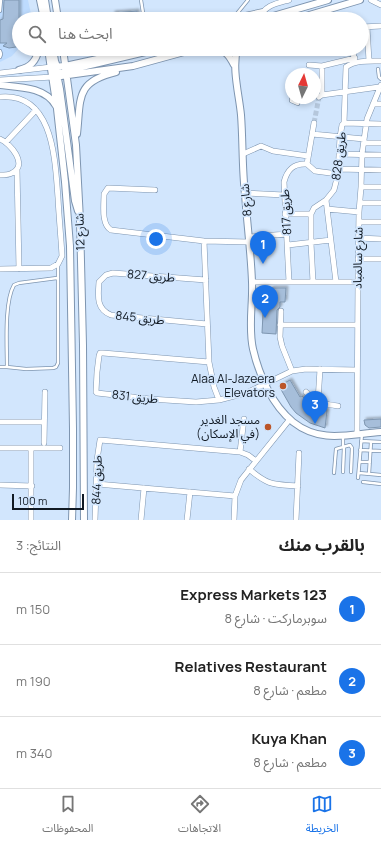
<!DOCTYPE html>
<html lang="ar">
<head>
<meta charset="utf-8">
<style>
	:root { --surface:#fff; --page:#f6f6f6; --text:#222; --muted:#767676; --line:#e0e0e0; --accent:#1a73e8 }
	body { margin:0; font-family:Manrope,"Noto Sans Arabic",sans-serif; background:var(--page); color:var(--text); direction:rtl }
	.compass { position:absolute; left:285px; top:68px; width:36px; height:36px; border-radius:50%; background:var(--surface); box-shadow:0 2px 6px #0003; rotate:5deg }
	.scale { position:absolute; left:12px; bottom:10px; width:72px; box-sizing:border-box; padding-left:4px; border:2px solid #111a24; border-top:0; font-size:11px; line-height:14px; white-space:nowrap; color:#111a24; -webkit-text-stroke:3px #d2e6fd; paint-order:stroke }
	.you { position:absolute; left:156px; top:239px; width:14px; height:14px; margin:-10px; border:3px solid #fff; border-radius:50%; background:#1a73e8; box-shadow:0 0 0 6px #1a73e833 }
	.badge { display:grid; place-items:center; width:26px; height:26px; border-radius:50%; background:var(--accent); color:#fff; font-size:13px; font-weight:700 }
	.pin { position:absolute; translate:-50% -33px; filter:drop-shadow(0 1px 2px #0008) }
	.pin::after { content:''; position:absolute; top:21px; width:14px; height:12px; background:inherit; clip-path:polygon(0 0,100% 0,50% 100%) }
	.list { margin:0; padding:0; list-style:none }
	h2 { display:flex; justify-content:space-between; align-items:center; height:52px; margin:0; padding:0 16px; font-size:17px }
	h2 small { font-size:13px; font-weight:400; color:var(--muted) }
	.list li { display:grid; grid-template-columns:26px 1fr auto; gap:12px; align-items:center; box-sizing:border-box; height:72px; padding:0 16px; border-top:1px solid var(--line) }
	.list b { display:block; font-size:15px; white-space:nowrap }
	.list p { margin:0; font-size:13px; white-space:nowrap; color:var(--muted) }
	.list em { font-size:13px; font-style:normal; color:var(--muted) }
	.icon { flex:none; width:22px; height:22px; fill:none; stroke:currentColor; stroke-width:2; stroke-linecap:round; stroke-linejoin:round }
	.map { position:relative; flex:none; width:381px; height:520px; overflow:hidden; direction:ltr }
	.search { position:absolute; background:var(--surface); box-shadow:0 2px 6px #0003; left:12px; right:12px; top:12px; height:44px; display:flex; align-items:center; gap:10px; box-sizing:border-box; padding:0 14px; border-radius:22px; color:var(--muted); font-size:15px }
	.sheet { height:268px; background:var(--surface) }
	nav { display:flex; justify-content:space-around; align-items:center; box-sizing:border-box; height:56px; border-top:1px solid var(--line); background:var(--surface); font-size:11px; color:var(--muted) }
	nav a { display:grid; justify-items:center; gap:2px }
	nav .on { color:var(--accent) }
	.map>svg:first-child { display:block }
	.built { fill:#bddbfe }
	.building { fill:#a6beda; stroke:#7e96b0; filter:url(#shadow) }
	.lines { fill:none; stroke-linecap:round; stroke-linejoin:round }
	.minor-tunnel { stroke:#b5c7dc; stroke-width:5; stroke-dasharray:5 2.5; stroke-linecap:butt }
	.service-casing { stroke:#7e95b0; stroke-width:4 }
	.minor-casing { stroke:#7e95b0; stroke-width:6 }
	.tertiary-casing { stroke:#7e95b0; stroke-width:8 }
	.service { stroke:#fff; stroke-width:2.5 }
	.minor { stroke:#fff; stroke-width:5 }
	.tertiary { stroke:#fff; stroke-width:6 }
	.poi-dot { fill:#bb5529; stroke:#d2e6fd; stroke-width:1.5 }
	.labels { text-anchor:middle; stroke-width:3.5; stroke-linejoin:round; paint-order:stroke }
	.street-label { font-size:12px; fill:#111a24; stroke:#d2e6fd }
	.poi-label { font-size:12px; fill:#111a24; stroke:#d2e6fd; text-anchor:end }
</style>
</head>
<body>
<div class="map">
<svg width="381" height="520" viewBox="0 0 381 520">
	<defs>
		<filter id="shadow"><feDropShadow dx="2" dy="-2" stdDeviation="1" flood-color="#0004"/></filter>
	</defs>
	<rect width="100%" height="100%" fill="#d2e6fd"/>
	<path class="built" d="M 0,0 L 28,0 L 32,19 L 19,19 L 19,48 L 12,56 L 0,62 Z"/>
	<path class="building" d="M 4,0 L 19,0 L 19,45 L 16,47 L 9,48 L 3,46 L 7,43 L 0,43 L 0,20 L 3,19 Z
		M 137,11 L 138,19 L 113,19 L 113,13 Z
		M 272,288 L 286,288 L 285,302 L 280,302 L 280,307 L 277,310 L 276,334 L 262,333 L 264,295 Z
		M 290,380 L 300,397 L 302,396 L 308,402 L 315,406 L 327,411 L 325,428 L 310,423 L 296,413 L 291,407 L 279,386 Z
		M 381,419 L 381,427 L 369,428 L 365,425 L 364,420 Z"/>
	<g class="lines">
		<path class="minor-tunnel" d="M 314,123 L 319,97"/>
		<defs>
			<path id="service" d="M 141,0 L 144,19
				M 0,11 L 1,0
				M 235,16 L 248,0
				M 222,19 L 264,10
				M 0,51 L 1,54 L 0,57
				M 378,69 L 379,77 L 381,79
				M 315,80 L 321,80
				M 291,96 L 291,101 L 298,104
				M 57,278 L 19,283 L 14,285 C 4,302 7,347 7,367 L 26,369 L 53,368 L 56,367 L 58,363 L 58,265
				M 0,367 L 7,367
				M 343,437 L 343,447
				M 361,441 L 381,442
				M 360,450 L 381,451
				M 360,462 L 370,462
				M 343,472 L 344,447
				M 334,473 L 336,449 L 350,445 L 352,448 L 351,472
				M 359,473 L 381,475
				M 369,474 L 371,442
				M 358,478 L 362,434
				M 363,482 L 381,484"/>
			<path id="minor" d="M 371,0 L 381,5
				M 258,19 C 266,5 274,4 289,0
				M 362,27 L 381,26
				M 367,27 L 369,61
				M 353,49 L 354,60
				M 309,65 L 322,66 L 355,58
				M 0,73 L 51,67
				M 0,80 L 53,77
				M 322,95 L 322,66
				M 0,97 C 54,92 55,161 58,198 C 59,218 61,237 62,256 L 58,264 L 51,268 L 0,269
				M 319,97 L 322,95 L 379,87
				M 373,104 L 381,104
				M 344,123 L 381,124
				M 312,134 L 364,139
				M 0,139 C 10,143 29,165 12,173 C 9,175 4,175 0,175
				M 6,142 L 36,110
				M 364,143 L 381,143
				M 243,154 L 261,146 L 273,151 L 308,156
				M 339,154 L 381,155
				M 307,164 L 315,171 L 338,174
				M 17,169 L 19,269
				M 338,169 L 381,170
				M 361,187 L 381,187
				M 155,190 L 108,188 L 104,194 C 104,205 101,224 111,230 L 204,241 L 249,242
				M 244,193 L 284,195
				M 326,200 L 336,282
				M 360,203 L 381,203
				M 327,209 L 359,212
				M 285,214 L 311,214
				M 359,222 L 381,222
				M 249,237 L 287,234
				M 358,238 L 381,239
				M 204,241 L 209,362 L 214,387 L 219,400
				M 288,245 L 331,240
				M 358,259 L 381,259
				M 206,280 L 113,273 L 106,275 L 99,282 C 98,296 96,309 111,315 L 207,324
				M 252,282 L 358,282
				M 289,282 L 284,182 C 287,170 293,163 307,164 L 314,123
				M 313,282 L 311,243 L 311,214 L 314,208 L 326,200 L 334,190 L 338,174 L 340,137 L 342,125 L 344,123 L 346,67 C 356,60 369,61 381,61
				M 281,311 L 280,337 L 282,346 L 292,371
				M 280,325 L 357,325
				M 209,362 L 103,353 L 100,353 L 99,356 L 97,372 L 96,392 L 97,393 L 150,399 L 196,402 L 219,400 L 246,393 L 292,371 L 306,369 L 357,370
				M 306,392 C 315,401 325,405 338,406
				M 318,401 L 320,369
				M 0,422 L 44,422
				M 357,434 L 358,282 L 359,212 L 361,187 L 362,154 L 367,119 L 381,85
				M 44,443 L 45,392
				M 0,448 L 60,448
				M 240,452 L 244,419
				M 249,469 C 269,486 273,484 298,486
				M 97,484 L 235,496
				M 0,485 L 32,486
				M 31,520 L 31,448
				M 95,520 L 97,460 L 100,440 L 240,452 L 248,455 L 256,461
				M 141,520 L 144,488
				M 187,520 L 190,492
				M 234,520 L 235,496 L 241,480 L 290,419
				M 296,520 L 299,453"/>
			<path id="tertiary" d="M 40,0 L 44,19
				M 45,0 L 48,19
				M 55,0 L 58,19
				M 263,19 L 328,0
				M 296,19 L 360,0
				M 48,49 L 57,109 L 65,182 L 70,246 L 73,428 L 73,488 L 72,520
				M 53,49 L 55,61 L 58,69
				M 63,49 L 76,145 L 80,220 L 83,345 L 84,520
				M 89,49 L 114,52 L 135,51
				M 212,49 C 226,51 228,53 234,65
				M 237,49 C 232,70 239,94 241,115 C 243,141 242,168 245,194 C 247,223 251,253 252,282 C 253,304 248,327 253,349 C 259,375 272,405 293,422 C 321,444 349,434 381,432
				M 51,67 L 65,66 L 116,55
				M 52,68 L 57,74 L 60,89 L 75,201 L 78,211
				M 19,70 C 31,67 36,61 39,49
				M 54,76 L 61,73 L 69,70 L 158,49
				M 54,77 L 133,66 L 195,49
				M 0,85 C 19,87 46,87 56,106
				M 77,134 C 81,98 75,82 116,72"/>
		</defs>
		<use href="#service" class="service-casing"/>
		<use href="#minor" class="minor-casing"/>
		<use href="#tertiary" class="tertiary-casing"/>
		<use href="#service" class="service"/>
		<use href="#minor" class="minor"/>
		<use href="#tertiary" class="tertiary"/>
	</g>
	<g class="poi-dot">
		<circle cx="283" cy="386" r="4"/>
		<circle cx="268" cy="427" r="4"/>
	</g>
	<g class="labels">
		<g class="street-label">
			<text transform="translate(339 156) rotate(-83)" y="4">طريق 828</text>
			<text transform="translate(246 200) rotate(-95)" y="4">شارع 8</text>
			<text transform="translate(286 212) rotate(-93)" y="4">طريق 817</text>
			<text transform="translate(80 232) rotate(-92)" y="4">شارع 12</text>
			<text transform="translate(358 258) rotate(-89)" y="4">شارع سالمباد</text>
			<text transform="translate(151 276) rotate(5)" y="4">طريق 827</text>
			<text transform="translate(140 318) rotate(6)" y="4">طريق 845</text>
			<text transform="translate(135 397) rotate(6)" y="4">طريق 831</text>
			<text transform="translate(97 480) rotate(-88)" y="4">طريق 844</text>
		</g>
		<g class="poi-label">
			<text x="275" y="383">Alaa Al-Jazeera<tspan x="275" dy="14">Elevators</tspan></text>
			<text x="260" y="424">مسجد الغدير<tspan x="260" dy="14">(في الإسكان)</tspan></text>
		</g>
	</g>
</svg>
<svg class="compass" viewBox="-18 -18 36 36"><path d="M0-13l5 13h-10z" fill="#e53935"/><path d="M0 13l5-13h-10z" fill="#767676"/></svg>
<div class="scale">100 m</div>
<div class="you"></div>
<div class="pin badge" style="left:263px;top:264px">1</div>
<div class="pin badge" style="left:265px;top:318px">2</div>
<div class="pin badge" style="left:315px;top:424px">3</div>
<div class="search"><svg class="icon" aria-label="search" viewBox="0 0 24 24"><circle cx="10" cy="10" r="6"/><path d="M15 15l6 6"/></svg>ابحث هنا</div>
</div>
<section class="sheet">
<h2>بالقرب منك<small>النتائج: 3</small></h2>
<ul class="list">
<li><span class="badge">1</span><div><b>123 Express Markets</b><p>سوبرماركت · شارع 8</p></div><em>150 m</em></li>
<li><span class="badge">2</span><div><b>Relatives Restaurant</b><p>مطعم · شارع 8</p></div><em>190 m</em></li>
<li><span class="badge">3</span><div><b>Kuya Khan</b><p>مطعم · شارع 8</p></div><em>340 m</em></li>
</ul>
</section>
<nav>
<a class="on"><svg class="icon" aria-label="map" viewBox="0 0 24 24"><path d="M3 6l6-2 6 2 6-2v14l-6 2-6-2-6 2zM9 4v14M15 6v14"/></svg>الخريطة</a>
<a><svg class="icon" aria-label="directions" viewBox="0 0 24 24"><path d="M12 3l9 9-9 9-9-9zM9 14v-3h6M13 9l2 2-2 2"/></svg>الاتجاهات</a>
<a><svg class="icon" aria-label="saved" viewBox="0 0 24 24"><path d="M7 4h10v16l-5-4-5 4z"/></svg>المحفوظات</a>
</nav>
</body>
</html>
